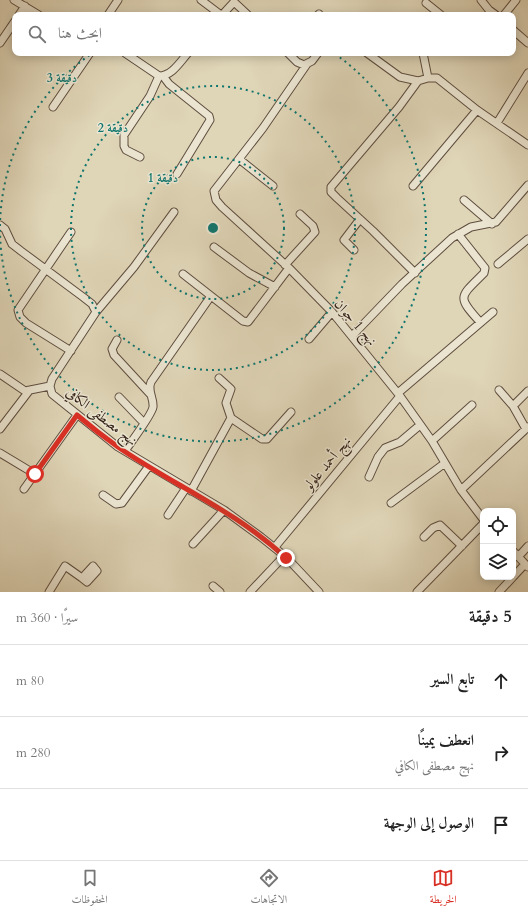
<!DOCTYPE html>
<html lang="ar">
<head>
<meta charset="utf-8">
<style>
	:root { --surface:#fff; --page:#f6f6f6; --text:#222; --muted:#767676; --line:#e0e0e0; --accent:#d93025 }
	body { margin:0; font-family:Cardo,Amiri,serif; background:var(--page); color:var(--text); direction:rtl }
	.controls { position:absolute; right:12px; bottom:12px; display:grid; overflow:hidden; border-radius:8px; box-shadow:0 2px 10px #0003 }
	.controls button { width:36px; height:36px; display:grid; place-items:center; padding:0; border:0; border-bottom:1px solid var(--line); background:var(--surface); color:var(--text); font:20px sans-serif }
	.stop { position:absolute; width:12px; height:12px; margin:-9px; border:3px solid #d93025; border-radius:50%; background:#fff }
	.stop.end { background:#d93025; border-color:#fff; box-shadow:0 1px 4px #0008 }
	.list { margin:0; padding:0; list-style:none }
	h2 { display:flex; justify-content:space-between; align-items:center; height:52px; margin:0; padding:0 16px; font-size:17px }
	h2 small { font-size:13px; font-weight:400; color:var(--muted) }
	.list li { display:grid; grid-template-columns:26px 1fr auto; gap:12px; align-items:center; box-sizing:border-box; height:72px; padding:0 16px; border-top:1px solid var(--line) }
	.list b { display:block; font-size:15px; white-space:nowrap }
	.list p { margin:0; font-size:13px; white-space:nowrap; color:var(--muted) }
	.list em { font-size:13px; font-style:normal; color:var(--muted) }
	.icon { flex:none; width:22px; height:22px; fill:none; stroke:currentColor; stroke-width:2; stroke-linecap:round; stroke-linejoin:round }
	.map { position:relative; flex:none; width:528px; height:592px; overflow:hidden; direction:ltr }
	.search { position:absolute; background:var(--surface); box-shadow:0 2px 10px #0003; left:12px; right:12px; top:12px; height:44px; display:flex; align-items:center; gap:10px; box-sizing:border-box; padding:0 14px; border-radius:8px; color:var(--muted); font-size:15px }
	.sheet { height:268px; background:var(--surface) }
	nav { display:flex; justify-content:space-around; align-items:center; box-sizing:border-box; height:56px; border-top:1px solid var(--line); background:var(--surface); font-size:11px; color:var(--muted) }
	nav a { display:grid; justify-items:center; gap:2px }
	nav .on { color:var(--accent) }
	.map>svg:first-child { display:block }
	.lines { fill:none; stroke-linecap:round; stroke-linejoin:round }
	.minor-casing { stroke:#5e4d3f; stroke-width:9 }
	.minor { stroke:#eae4d0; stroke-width:7 }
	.route { stroke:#d93025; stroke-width:5 }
	.ring { fill:none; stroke:#0f766e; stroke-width:2; stroke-dasharray:2 4 }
	.labels { text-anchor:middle; stroke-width:3; stroke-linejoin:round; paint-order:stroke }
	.street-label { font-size:14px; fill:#332017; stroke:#eae4d0 }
	.centre { fill:#0f766e; stroke:#eae4d0; stroke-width:2 }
	.ring-label { font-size:12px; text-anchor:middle; font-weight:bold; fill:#0f766e; stroke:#eae4d0; stroke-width:3; stroke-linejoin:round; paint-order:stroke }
</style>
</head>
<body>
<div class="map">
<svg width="528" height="592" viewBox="0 0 528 592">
	<rect width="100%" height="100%" fill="#dfd5b7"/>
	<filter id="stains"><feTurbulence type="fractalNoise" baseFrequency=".005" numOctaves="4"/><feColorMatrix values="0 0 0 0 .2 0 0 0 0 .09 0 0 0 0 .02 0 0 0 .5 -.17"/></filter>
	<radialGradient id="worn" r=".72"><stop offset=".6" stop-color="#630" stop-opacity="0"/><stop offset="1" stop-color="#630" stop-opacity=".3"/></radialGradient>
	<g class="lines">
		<defs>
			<path id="minor" d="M 14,0 L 39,15
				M 201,0 L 221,15
				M 481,0 L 489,10 L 496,15
				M 426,3 L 441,15
				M 19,15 L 25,6
				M 108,15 L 118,0
				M 222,15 L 234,2 L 248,15
				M 318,15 L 319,14
				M 504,15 L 516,0
				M 513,30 L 528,43
				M 0,43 L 15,21
				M 125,53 L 159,76 C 172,76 180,62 188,53
				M 288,53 L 297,62 L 304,65 L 312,61 L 318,53
				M 367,53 L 400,77 L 418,81 L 428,78 L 437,78 L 477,110 L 528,145
				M 423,53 L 428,78
				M 163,76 L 169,84 L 209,116 L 210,120 L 177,174
				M 53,107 L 90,53
				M 497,123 L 528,73
				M 140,157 L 126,150 L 124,146 L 124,135 L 150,96 L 159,76
				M 239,159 L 273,186
				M 413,186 L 477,110
				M 464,200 L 492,224
				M 0,225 L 5,229 L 12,244 L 21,251 L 83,297 L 92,304 L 96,312 L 52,379 L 50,386 L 52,394 L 118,447 L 224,510 L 261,537 L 286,557 L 319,592
				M 458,234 L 485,268 L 484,273 C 460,297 456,296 480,322
				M 214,247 L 249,273 L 275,287
				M 354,250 L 344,240 L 360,219
				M 498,264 L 528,239
				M 285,265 L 315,232 L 313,226 L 300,214
				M 289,268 L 222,207 L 216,200 L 214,191 L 263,128 L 307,64
				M 415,273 L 373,231 L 337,198 L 331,192 L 331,187 L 399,107 L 418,81
				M 183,274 L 243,321 L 248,322 L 289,268 L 332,312 L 400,396 L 432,441 L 461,490 L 483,519
				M 96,312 L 134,267 L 174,212
				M 352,336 L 402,284 L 452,238 L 471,227 L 496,222 L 528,185
				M 309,339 L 332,312
				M 117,340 L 112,349 L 114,355 L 150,394
				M 71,351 L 26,323 L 20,317 L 18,310 L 71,232
				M 0,374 L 25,391 L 50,386
				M 219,378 L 231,389 L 226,403 L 231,418
				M 499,390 L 513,406 L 526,429
				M 398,393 L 493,312
				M 119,397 L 144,423
				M 513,406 L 528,391
				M 0,429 L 29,391
				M 432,441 L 472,405
				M 125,451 C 130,443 152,415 153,407 C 154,398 147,391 151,382 L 211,296
				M 0,453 L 35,474
				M 369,477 L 378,457 L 385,448 L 400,442 L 420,425
				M 24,489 L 77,415
				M 461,490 L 528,427
				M 191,491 L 231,418 L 262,439 L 267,439 L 291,412
				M 103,495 L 116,504 L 122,503 L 149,466
				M 391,503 L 445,463
				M 168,515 L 186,488
				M 424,537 L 433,528 L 440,525 L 462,546
				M 193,544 L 224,510
				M 275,547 L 400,396
				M 513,551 L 528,567
				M 518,557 L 528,546
				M 93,566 L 97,571 L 87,582 L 82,578 Z
				M 513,577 L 525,564
				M 213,586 L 220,592
				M 49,592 L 65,566 L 82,578
				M 250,592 L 284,556
				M 417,592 L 483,524
				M 499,592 L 513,577"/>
		</defs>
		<use href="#minor" class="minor-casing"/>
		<use href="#minor" class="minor"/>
	</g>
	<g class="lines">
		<path class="route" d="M 35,474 L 77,415 C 90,426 104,437 118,447 C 173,485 236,511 286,558"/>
	</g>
	<g class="ring">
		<circle cx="213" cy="228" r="71"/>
		<circle cx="213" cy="228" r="142"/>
		<path d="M0 226A213 213 0 0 1 91 54M335 54A213 213 0 1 1 0 230"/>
	</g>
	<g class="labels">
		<g class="street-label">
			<text transform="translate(356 322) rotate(49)" y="5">نهج 1 جوان</text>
			<text transform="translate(102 416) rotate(38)" y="5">نهج مصطفى الكافي</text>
			<text transform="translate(327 463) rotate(-50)" y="5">نهج أحمد علولو</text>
		</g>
	</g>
	<circle cx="213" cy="228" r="6" class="centre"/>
	<g class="ring-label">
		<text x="62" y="82">3 دقيقة</text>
		<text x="113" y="132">2 دقيقة</text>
		<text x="163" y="182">1 دقيقة</text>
	</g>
	<rect width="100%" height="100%" filter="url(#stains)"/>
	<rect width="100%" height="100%" fill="url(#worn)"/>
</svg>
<div class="controls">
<button><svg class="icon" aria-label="locate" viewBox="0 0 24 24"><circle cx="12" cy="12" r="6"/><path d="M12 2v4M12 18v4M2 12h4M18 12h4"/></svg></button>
<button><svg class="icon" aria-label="layers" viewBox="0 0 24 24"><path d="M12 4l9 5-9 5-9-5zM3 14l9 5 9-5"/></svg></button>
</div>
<div class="stop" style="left:35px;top:474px"></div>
<div class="stop end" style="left:286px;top:558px"></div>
<div class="search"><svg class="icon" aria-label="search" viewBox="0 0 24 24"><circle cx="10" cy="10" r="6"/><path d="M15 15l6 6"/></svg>ابحث هنا</div>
</div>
<section class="sheet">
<h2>5 دقيقة<small>سيرًا · 360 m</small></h2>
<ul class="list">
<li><svg class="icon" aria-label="ahead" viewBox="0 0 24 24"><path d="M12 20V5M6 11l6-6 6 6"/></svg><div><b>تابع السير</b></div><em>80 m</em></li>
<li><svg class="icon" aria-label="right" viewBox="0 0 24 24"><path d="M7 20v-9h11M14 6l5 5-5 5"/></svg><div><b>انعطف يمينًا</b><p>نهج مصطفى الكافي</p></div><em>280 m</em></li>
<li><svg class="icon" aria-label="arrive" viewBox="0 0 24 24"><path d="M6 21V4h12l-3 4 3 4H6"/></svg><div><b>الوصول إلى الوجهة</b></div></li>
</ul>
</section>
<nav>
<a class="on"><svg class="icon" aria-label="map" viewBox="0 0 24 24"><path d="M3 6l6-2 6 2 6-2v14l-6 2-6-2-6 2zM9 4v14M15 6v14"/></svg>الخريطة</a>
<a><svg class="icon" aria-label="directions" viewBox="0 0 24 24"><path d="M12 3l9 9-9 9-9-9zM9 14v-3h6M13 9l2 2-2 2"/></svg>الاتجاهات</a>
<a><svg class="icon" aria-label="saved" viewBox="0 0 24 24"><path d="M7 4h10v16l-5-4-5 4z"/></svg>المحفوظات</a>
</nav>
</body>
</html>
